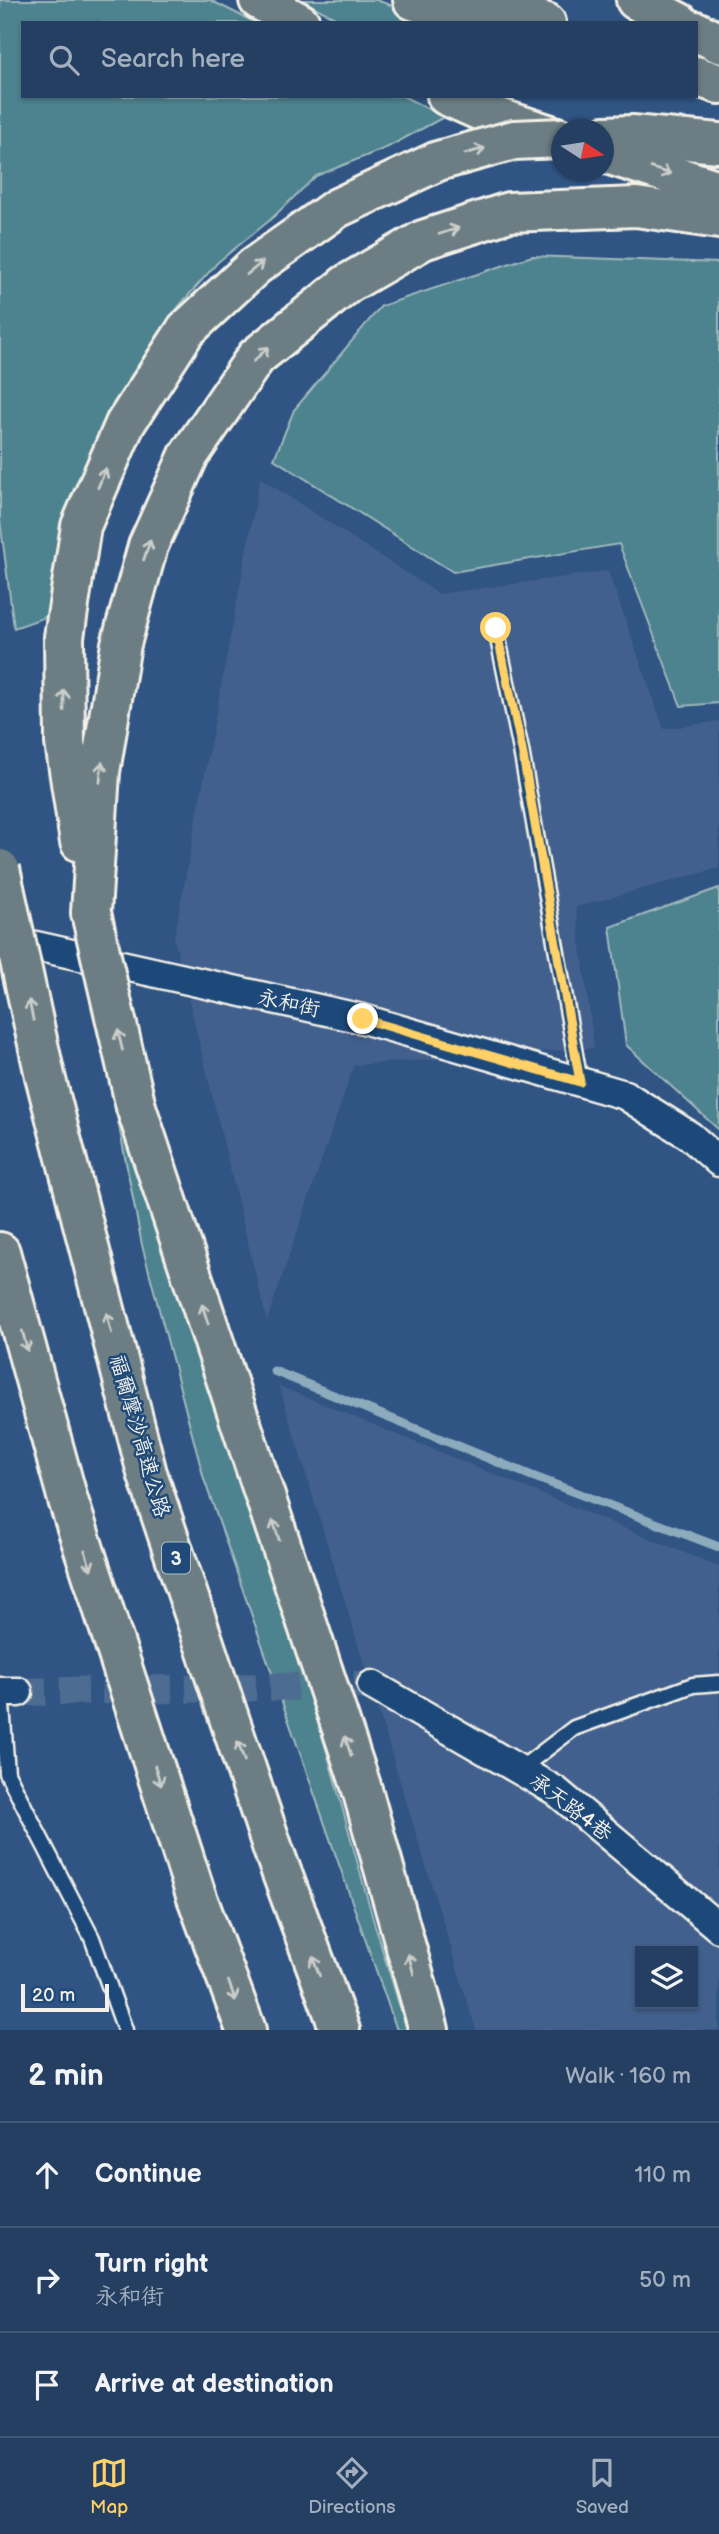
<!DOCTYPE html>
<html lang="en">
<head>
<meta charset="utf-8">
<style>
	:root { --surface:#243f62; --page:#2c4668; --text:#f1f3f6; --muted:#a3afbe; --line:#415877; --accent:#ffd166 }
	body { margin:0; font-family:"Balsamiq Sans","LXGW WenKai TC",sans-serif; background:var(--page); color:var(--text) }
	.controls { position:absolute; right:21px; bottom:21px; display:grid; overflow:hidden; border-radius:0px; box-shadow:0 2px 5px #0004 }
	.controls button { width:63px; height:63px; display:grid; place-items:center; padding:0; border:0; border-bottom:2px solid var(--line); background:var(--surface); color:var(--text); font:35px sans-serif }
	.compass { position:absolute; left:551px; top:119px; width:63px; height:63px; border-radius:50%; background:var(--surface); box-shadow:0 2px 5px #0004; rotate:102deg }
	.scale { position:absolute; left:21px; bottom:18px; width:88px; box-sizing:border-box; padding-left:7px; border:4px solid #f4f1e8; border-top:0; font-size:19px; line-height:24px; white-space:nowrap; color:#f4f1e8; -webkit-text-stroke:5px #1f4a7a; paint-order:stroke }
	.stop { position:absolute; width:21px; height:21px; margin:-16px; border:5px solid #ffd166; border-radius:50%; background:#fff }
	.stop.end { background:#ffd166; border-color:#fff; box-shadow:0 2px 7px #0008 }
	.list { margin:0; padding:0; list-style:none }
	h2 { display:flex; justify-content:space-between; align-items:center; height:91px; margin:0; padding:0 28px; font-size:30px }
	h2 small { font-size:23px; font-weight:400; color:var(--muted) }
	.list li { display:grid; grid-template-columns:46px 1fr auto; gap:21px; align-items:center; box-sizing:border-box; height:105px; padding:0 28px; border-top:2px solid var(--line) }
	.list b { display:block; font-size:26px; white-space:nowrap }
	.list p { margin:0; font-size:23px; white-space:nowrap; color:var(--muted) }
	.list em { font-size:23px; font-style:normal; color:var(--muted) }
	.icon { flex:none; width:38px; height:38px; fill:none; stroke:currentColor; stroke-width:2; stroke-linecap:round; stroke-linejoin:round }
	.map { position:relative; flex:none; width:719px; height:2030px; overflow:hidden }
	.search { position:absolute; background:var(--surface); box-shadow:0 2px 5px #0004; left:21px; right:21px; top:21px; height:77px; display:flex; align-items:center; gap:18px; box-sizing:border-box; padding:0 24px; border-radius:0px; color:var(--muted); font-size:26px }
	.sheet { height:406px; background:var(--surface) }
	nav { display:flex; justify-content:space-around; align-items:center; box-sizing:border-box; height:98px; border-top:2px solid var(--line); background:var(--surface); font-size:19px; color:var(--muted) }
	nav a { display:grid; justify-items:center; gap:4px }
	nav .on { color:var(--accent) }
	.map>svg:first-child { display:block }
	.built { fill:#43608d; fill-rule:evenodd }
	.green { fill:#4d828f; stroke:#a0babc; stroke-width:2 }
	.lines { fill:none; stroke-linecap:round; stroke-linejoin:round }
	.stream { stroke:#8cacbd; stroke-width:9 }
	.street-tunnel { stroke:#4d6c92; stroke-width:28; stroke-dasharray:28 14; stroke-linecap:butt }
	.lane-casing { stroke:#f4f1e8; stroke-width:19 }
	.street-casing { stroke:#f4f1e8; stroke-width:33 }
	.highway-casing { stroke:#f4f1e8; stroke-width:44 }
	.lane { stroke:#1f4a7a; stroke-width:14 }
	.street { stroke:#1f4a7a; stroke-width:28 }
	.highway { stroke:#6c7e84; stroke-width:38 }
	.highway-bridge-casing { stroke:#f4f1e8; stroke-width:44; stroke-linecap:butt }
	.highway-bridge { stroke:#6c7e84; stroke-width:38 }
	.oneway { stroke:#cbceca }
	.route { stroke:#ffd166; stroke-width:9 }
	.labels { text-anchor:middle; stroke-width:5; stroke-linejoin:round; paint-order:stroke }
	.shield { fill:#1f4a7a; stroke:#b4bfc7; stroke-width:2 }
	.shield-label { font-size:19px; font-weight:bold; fill:#f4f1e8 }
	.street-label { font-size:21px; fill:#f4f1e8; stroke:#1f4a7a }
</style>
</head>
<body>
<div class="map">
<svg width="719" height="2030" viewBox="0 0 719 2030">
	<rect width="100%" height="100%" fill="#305483"/>
	<filter id="ink" filterUnits="userSpaceOnUse"><feTurbulence type="fractalNoise" baseFrequency=".0143" numOctaves="2"/><feDisplacementMap in="SourceGraphic" scale="14" xChannelSelector="R" yChannelSelector="G"/><feConvolveMatrix kernelMatrix="1 2 1 2 8 2 1 2 1" color-interpolation-filters="sRGB"/></filter>
	<g filter="url(#ink)">
		<path class="built" d="M 260,478 L 439,594 L 608,571 L 664,729 L 719,721 L 719,868 L 576,907 L 594,1048 L 354,1065 L 267,1321 L 174,939 Z
			M 279,1386 L 719,1567 L 719,2030 L 476,2030 ZM 640,1951 L 693,1951 L 693,2004 L 640,2004 Z"/>
		<path class="green" d="M 0,0 L 210,0 L 256,23 L 23,23 L 23,96 L 403,96 L 444,117 L 388,147 L 316,176 L 269,221 L 218,262 L 179,306 L 140,364 L 101,439 L 54,614 L 14,628 L 0,520 Z
			M 302,0 L 376,0 L 442,23 L 344,23 Z
			M 532,256 L 719,263 L 719,703 L 681,706 L 619,544 L 453,572 L 274,459 L 294,410 L 381,306 Z
			M 719,888 L 719,1130 L 626,1045 L 610,927 Z
			M 100,1028 L 325,1745 L 375,1926 L 407,2030 L 397,2030 L 204,1479 L 142,1245 Z"/>
		<g class="lines">
			<path class="stream" d="M 274,1371 L 532,1476 L 719,1547"/>
			<path class="street-tunnel" d="M 18,1692 L 372,1685"/>
			<defs>
				<path id="lane" d="M 496,629 L 521,750 L 580,1082
					M 1,1692 L 7,1773 L 92,1938 L 125,2030
					M 519,1770 L 574,1728 L 693,1685 L 719,1683"/>
				<path id="street" d="M 0,938 L 363,1019 L 625,1095 L 690,1136 L 719,1162
					M 372,1685 L 556,1791 L 719,1928
					M 0,1692 L 18,1692"/>
				<path id="highway" d="M 259,0 L 300,23
					M 413,0 L 481,23
					M 481,0 L 546,23
					M 636,0 L 680,23
					M 696,31 L 719,43
					M 696,76 L 719,84
					M 447,96 L 492,116 L 557,137
					M 604,136 L 632,135 L 719,143
					M 604,153 L 719,190
					M 80,842 L 65,743 L 64,637 L 81,526 L 125,424 L 186,330
					M 91,913 L 100,772 L 121,644 L 148,546 L 189,455 L 256,357 L 347,284 L 423,240 L 509,212 L 636,207 L 719,219
					M 45,1076 L 147,1473 L 274,1852 L 340,2030
					M 136,1107 L 361,1786 L 429,2030
					M 0,1252 L 68,1500 L 196,1895 L 246,2030"/>
			</defs>
			<use href="#lane" class="lane-casing"/>
			<use href="#street" class="street-casing"/>
			<use href="#highway" class="highway-casing"/>
			<use href="#lane" class="lane"/>
			<use href="#street" class="street"/>
			<use href="#highway" class="highway"/>
			<defs>
				<path id="highway-bridge" d="M 186,330 L 255,266 L 337,208 L 438,161 L 514,140 L 562,138
					M 0,869 L 45,1076
					M 91,913 L 136,1107"/>
			</defs>
			<use href="#highway-bridge" class="highway-bridge-casing"/>
			<use href="#highway-bridge" class="highway-bridge"/>
		</g>
		<defs><path id="oneway-shaft" d="M-6 0H5M1.5-3L5.5 0L1.5 3" fill="none" stroke-width="1.6" stroke-linecap="round" stroke-linejoin="round" transform="scale(1.75)"/></defs>
		<g class="oneway">
			<use href="#oneway-shaft" transform="translate(475 151) rotate(-16)"/>
			<use href="#oneway-shaft" transform="translate(661 171) rotate(18)"/>
			<use href="#oneway-shaft" transform="translate(449 231) rotate(-18)"/>
			<use href="#oneway-shaft" transform="translate(255 268) rotate(-39)"/>
			<use href="#oneway-shaft" transform="translate(261 354) rotate(-44)"/>
			<use href="#oneway-shaft" transform="translate(102 478) rotate(-67)"/>
			<use href="#oneway-shaft" transform="translate(147 550) rotate(-71)"/>
			<use href="#oneway-shaft" transform="translate(64 700) rotate(-90)"/>
			<use href="#oneway-shaft" transform="translate(101 772) rotate(-84)"/>
			<use href="#oneway-shaft" transform="translate(31 1010) rotate(-102)"/>
			<use href="#oneway-shaft" transform="translate(120 1040) rotate(-103)"/>
			<use href="#oneway-shaft" transform="translate(205 1314) rotate(-108)"/>
			<use href="#oneway-shaft" transform="translate(109 1323) rotate(-104)"/>
			<use href="#oneway-shaft" transform="translate(25 1341) rotate(75)"/>
			<use href="#oneway-shaft" transform="translate(276 1530) rotate(-108)"/>
			<use href="#oneway-shaft" transform="translate(88 1560) rotate(72)"/>
			<use href="#oneway-shaft" transform="translate(348 1746) rotate(-108)"/>
			<use href="#oneway-shaft" transform="translate(241 1751) rotate(-109)"/>
			<use href="#oneway-shaft" transform="translate(158 1776) rotate(72)"/>
			<use href="#oneway-shaft" transform="translate(411 1964) rotate(-105)"/>
			<use href="#oneway-shaft" transform="translate(316 1966) rotate(-110)"/>
			<use href="#oneway-shaft" transform="translate(232 1991) rotate(70)"/>
		</g>
	</g>
	<g class="lines" filter="url(#ink)">
		<path class="route" d="M 363,1019 L 580,1082 L 522,750 L 496,628"/>
	</g>
	<g class="labels">
		<rect class="shield" x="162" y="1542.5" width="28" height="31" rx="5"/>
		<g class="shield-label">
			<text x="176" y="1565">3</text>
		</g>
		<g class="street-label">
			<text transform="translate(289 1003) rotate(12)" y="7">永和街</text>
			<text transform="translate(140 1436) rotate(74)" y="7">福爾摩沙高速公路</text>
			<text transform="translate(571 1807) rotate(37)" y="7">承天路4巷</text>
		</g>
	</g>
</svg>
<div class="controls">
<button><svg class="icon" aria-label="layers" viewBox="0 0 24 24"><path d="M12 4l9 5-9 5-9-5zM3 14l9 5 9-5"/></svg></button>
</div>
<svg class="compass" viewBox="-18 -18 36 36"><path d="M0-13l5 13h-10z" fill="#e53935"/><path d="M0 13l5-13h-10z" fill="#a3afbe"/></svg>
<div class="scale">20 m</div>
<div class="stop" style="left:496px;top:628px"></div>
<div class="stop end" style="left:363px;top:1019px"></div>
<div class="search"><svg class="icon" aria-label="search" viewBox="0 0 24 24"><circle cx="10" cy="10" r="6"/><path d="M15 15l6 6"/></svg>Search here</div>
</div>
<section class="sheet">
<h2>2 min<small>Walk · 160 m</small></h2>
<ul class="list">
<li><svg class="icon" aria-label="ahead" viewBox="0 0 24 24"><path d="M12 20V5M6 11l6-6 6 6"/></svg><div><b>Continue</b></div><em>110 m</em></li>
<li><svg class="icon" aria-label="right" viewBox="0 0 24 24"><path d="M7 20v-9h11M14 6l5 5-5 5"/></svg><div><b>Turn right</b><p>永和街</p></div><em>50 m</em></li>
<li><svg class="icon" aria-label="arrive" viewBox="0 0 24 24"><path d="M6 21V4h12l-3 4 3 4H6"/></svg><div><b>Arrive at destination</b></div></li>
</ul>
</section>
<nav>
<a class="on"><svg class="icon" aria-label="map" viewBox="0 0 24 24"><path d="M3 6l6-2 6 2 6-2v14l-6 2-6-2-6 2zM9 4v14M15 6v14"/></svg>Map</a>
<a><svg class="icon" aria-label="directions" viewBox="0 0 24 24"><path d="M12 3l9 9-9 9-9-9zM9 14v-3h6M13 9l2 2-2 2"/></svg>Directions</a>
<a><svg class="icon" aria-label="saved" viewBox="0 0 24 24"><path d="M7 4h10v16l-5-4-5 4z"/></svg>Saved</a>
</nav>
</body>
</html>
